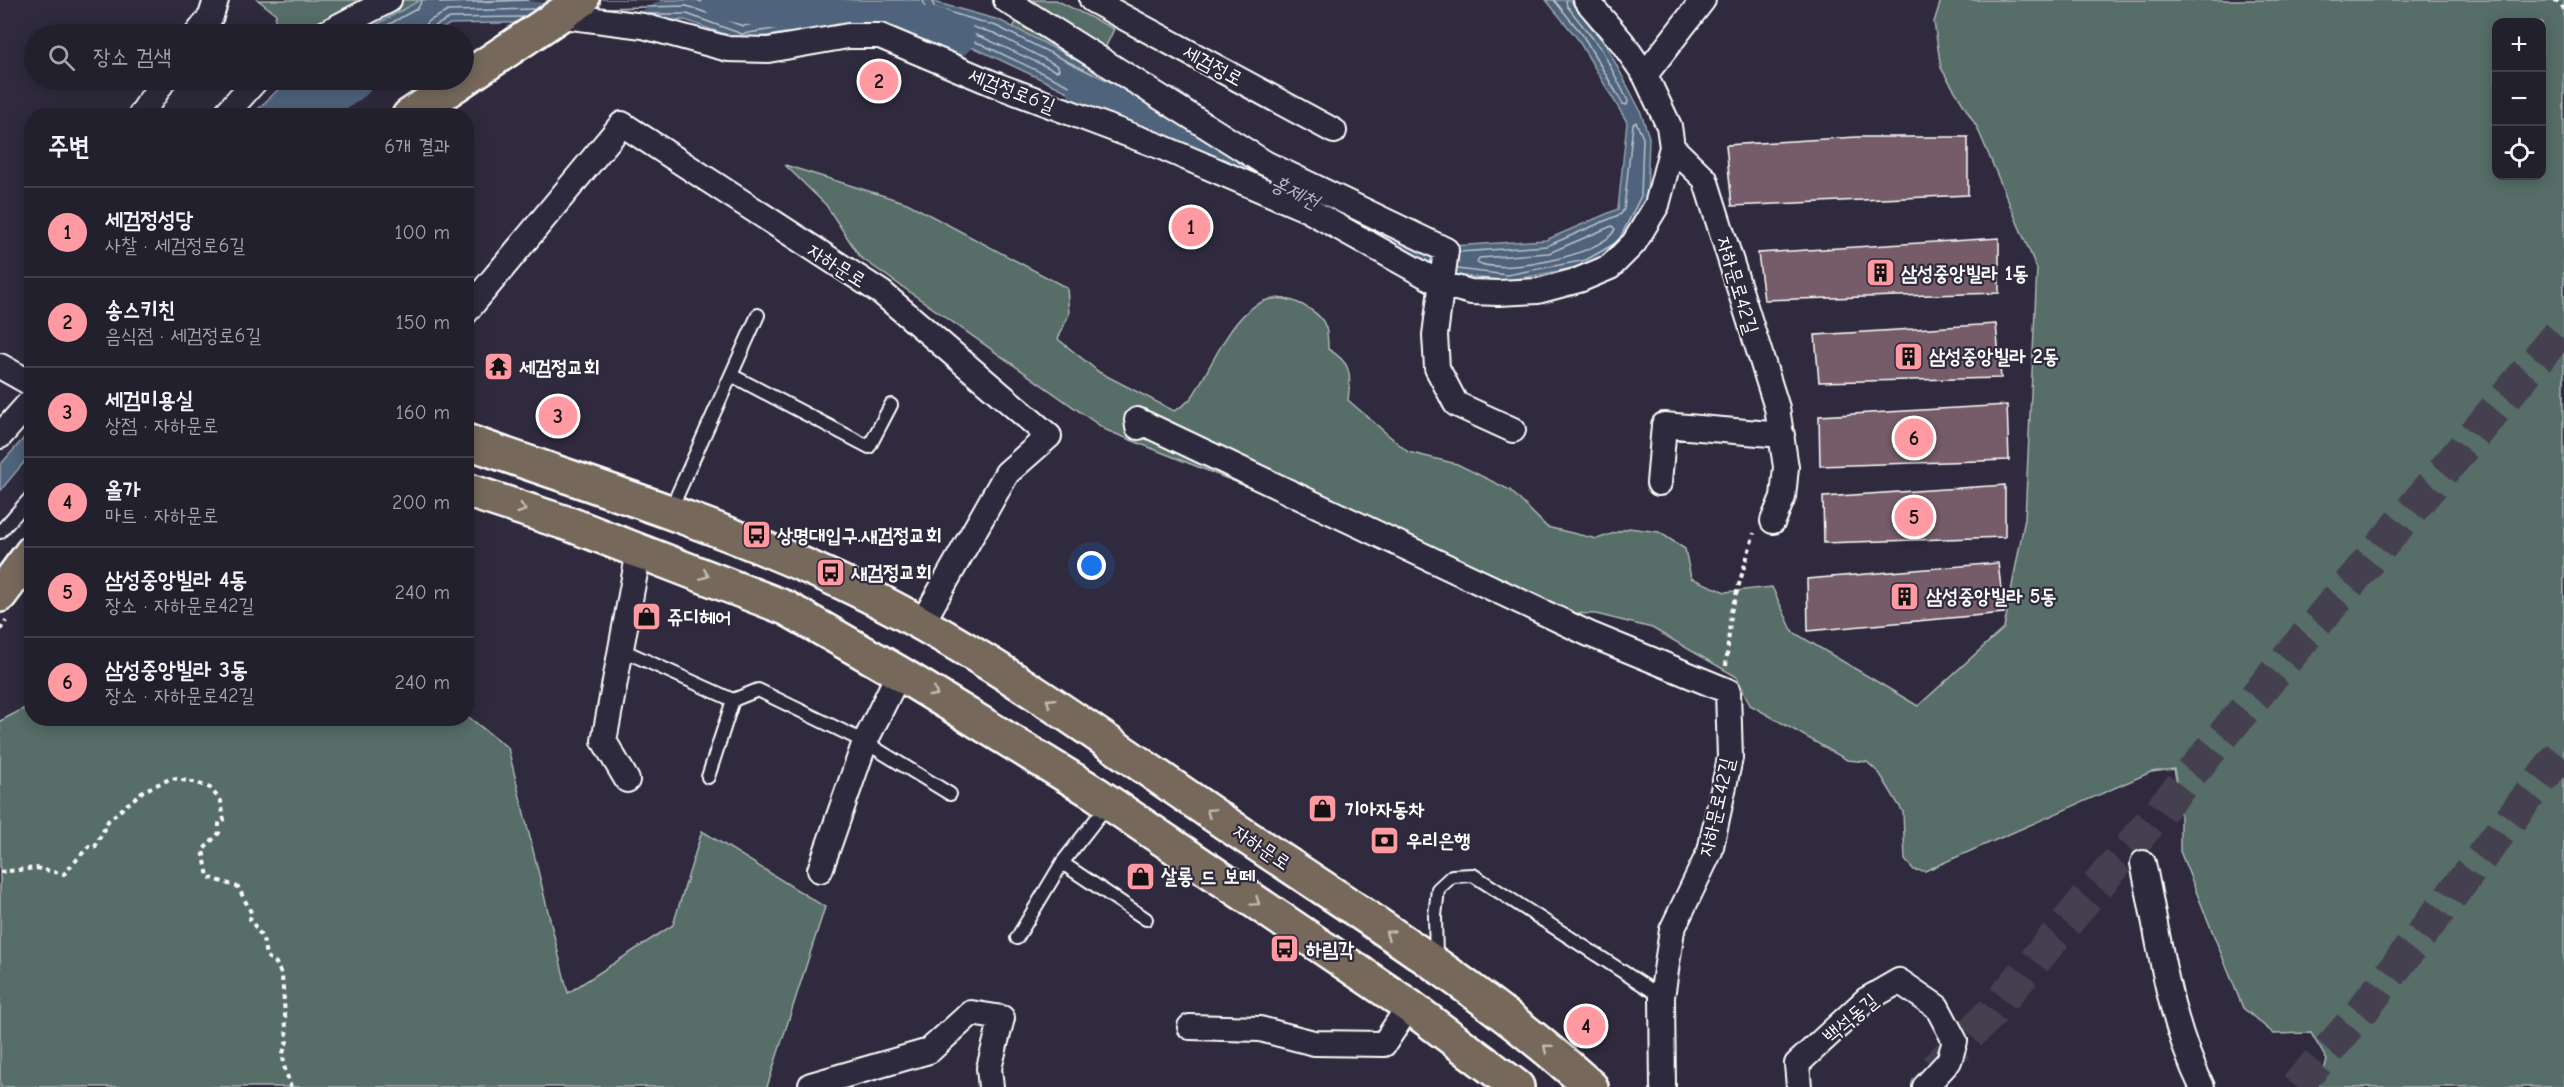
<!DOCTYPE html>
<html lang="ko">
<head>
<meta charset="utf-8">
<style>
	:root { --surface:#23202e; --page:#2f2d3a; --text:#f1f3f6; --muted:#a3a3aa; --line:#403e4a; --accent:#ff9aa2 }
	body { margin:0; font-family:"Comic Neue","Poor Story",sans-serif; background:var(--page); color:var(--text) }
	.controls { position:absolute; right:18px; top:18px; display:grid; overflow:hidden; border-radius:12px; box-shadow:0 3px 15px #0003 }
	.controls button { width:54px; height:54px; display:grid; place-items:center; padding:0; border:0; border-bottom:2px solid var(--line); background:var(--surface); color:var(--text); font:30px sans-serif }
	.you { position:absolute; left:1092px; top:566px; width:21px; height:21px; margin:-15px; border:4px solid #fff; border-radius:50%; background:#1a73e8; box-shadow:0 0 0 9px #1a73e833 }
	.badge { display:grid; place-items:center; width:39px; height:39px; border-radius:50%; background:var(--accent); color:#111; font-size:20px; font-weight:700 }
	.pin { position:absolute; translate:-50% -50%; border:3px solid #fff; box-shadow:0 2px 6px #0006 }
	.list { margin:0; padding:0; list-style:none }
	h2 { display:flex; justify-content:space-between; align-items:center; height:78px; margin:0; padding:0 24px; font-size:26px }
	h2 small { font-size:20px; font-weight:400; color:var(--muted) }
	.list li { display:grid; grid-template-columns:39px 1fr auto; gap:18px; align-items:center; box-sizing:border-box; height:90px; padding:0 24px; border-top:2px solid var(--line) }
	.list b { display:block; font-size:22px; white-space:nowrap }
	.list p { margin:0; font-size:20px; white-space:nowrap; color:var(--muted) }
	.list em { font-size:20px; font-style:normal; color:var(--muted) }
	.icon { flex:none; width:33px; height:33px; fill:none; stroke:currentColor; stroke-width:2; stroke-linecap:round; stroke-linejoin:round }
	.map { position:relative; flex:none; width:2564px; height:1087px; overflow:hidden }
	.search { position:absolute; background:var(--surface); box-shadow:0 3px 15px #0003; left:24px; top:24px; width:450px; height:66px; display:flex; align-items:center; gap:15px; box-sizing:border-box; padding:0 21px; border-radius:33px; color:var(--muted); font-size:22px }
	.panel { position:absolute; background:var(--surface); box-shadow:0 3px 15px #0003; left:24px; top:108px; width:450px; height:618px; border-radius:24px }
	.map>svg:first-child { display:block }
	.green { fill:#576d68; stroke:#abb6b4; stroke-width:1.5; fill-rule:evenodd }
	.water { fill:#50647b; stroke:#96a2b0; stroke-width:1.5 }
	.pier { fill:#2f2a3d }
	.lines { fill:none; stroke-linecap:round; stroke-linejoin:round }
	.shore { stroke:#b9c1ca; stroke-width:1.5 }
	.river { stroke:#50647b; stroke-width:40 }
	.building { fill:#745c67; stroke:#fff; stroke-width:1.5 }
	.highway-tunnel { stroke:#443f50; stroke-width:33; stroke-dasharray:33 16; stroke-linecap:butt }
	.lane-casing { stroke:#fff; stroke-width:16 }
	.street-casing { stroke:#fff; stroke-width:28 }
	.primary-casing { stroke:#fff; stroke-width:38 }
	.path { stroke:#fff; stroke-width:4; stroke-dasharray:4.5 4.5; stroke-linecap:butt }
	.lane { stroke:#2f2a3d; stroke-width:12 }
	.street { stroke:#2f2a3d; stroke-width:24 }
	.primary { stroke:#76695c; stroke-width:33 }
	.oneway { stroke:#c1bcb6 }
	.labels { text-anchor:middle; stroke-width:4.5; stroke-linejoin:round; paint-order:stroke }
	.street-label { font-size:20px; fill:#fff; stroke:#2f2a3d }
	.poi-label { font-size:20px; font-weight:bold; fill:#fff; stroke:#2f2a3d; text-anchor:start }
	.water-label { font-size:21px; font-style:italic; fill:#b0b9c4; stroke:#2f2a3d }
</style>
</head>
<body>
<div class="map">
<svg width="2564" height="1087" viewBox="0 0 2564 1087">
	<rect width="100%" height="100%" fill="#2f2a3d"/>
	<filter id="ink" filterUnits="userSpaceOnUse"><feTurbulence type="fractalNoise" baseFrequency=".0167" numOctaves="2"/><feDisplacementMap in="SourceGraphic" scale="12" xChannelSelector="R" yChannelSelector="G"/><feConvolveMatrix kernelMatrix="1 2 1 2 8 2 1 2 1" color-interpolation-filters="sRGB"/></filter>
	<g filter="url(#ink)">
		<path class="green" d="M 258,0 L 432,0 L 368,34 L 272,34 L 276,14 Z
			M 1028,0 L 1056,0 L 1114,29 L 1090,80 L 1007,39 Z
			M 1941,0 L 2564,0 L 2564,1087 L 2319,1087 L 2327,1060 L 2311,1033 L 2274,1034 L 2243,1008 L 2180,851 L 2180,799 L 2174,769 L 2151,772 L 1925,871 L 1914,870 L 1905,860 L 1903,812 L 1880,774 L 1867,762 L 1847,760 L 1750,705 L 1737,677 L 1652,628 L 1596,614 L 1562,613 L 1106,430 L 860,257 L 826,205 L 785,165 L 907,203 L 1067,288 L 1069,314 L 1058,339 L 1099,372 L 1174,411 C 1180,407 1188,403 1192,397 C 1219,357 1246,266 1311,310 C 1327,320 1328,331 1328,349 C 1352,363 1351,373 1348,400 L 1408,452 L 1457,464 L 1510,490 L 1547,527 L 1597,539 L 1629,528 L 1659,532 L 1685,549 L 1691,578 L 1725,592 L 1772,587 L 1793,632 L 1918,706 L 2004,628 L 2025,518 L 2037,269 L 1977,127 L 1941,68 L 1934,22 ZM 2496,22 L 2542,22 L 2542,176 L 2496,176 Z
			M 31,705 L 32,718 L 466,718 L 467,716 L 508,748 L 568,993 L 673,925 L 702,831 L 825,907 L 767,1087 L 0,1087 L 0,721 Z"/>
		<path class="water" d="M 420,0 L 774,0 L 795,9 L 829,0 L 927,0 L 999,20 L 1114,79 L 1175,89 L 1268,153 L 1452,246 L 1546,240 L 1618,209 L 1627,122 L 1577,38 L 1546,0 L 1570,0 L 1607,47 L 1640,110 L 1649,137 L 1647,198 L 1622,246 L 1588,265 L 1507,281 L 1445,274 L 1365,237 L 1212,147 L 1179,119 L 1117,115 L 979,50 L 879,18 L 741,40 L 685,20 L 450,24 L 433,34 L 360,34 Z
			M 288,80 L 357,80 L 309,108 L 303,115 L 252,115 Z
			M 31,430 L 31,454 L 0,491 L 0,465 Z"/>
		<path class="pier" d="M 517,0 L 661,0 L 642,11 Z"/>
		<g class="lines">
			<path class="shore" d="M 438,0 L 441,3 L 529,0
				M 697,0 L 743,17 L 759,14 L 757,0
				M 774,0 L 777,8 L 795,15 L 821,8 L 825,0
				M 832,0 L 833,11 L 880,5 L 929,20 L 931,16 L 925,8 L 923,0
				M 931,0 L 935,8 L 996,26 L 1117,86
				M 1554,0 L 1582,34 L 1623,104 L 1627,105 L 1628,101 L 1602,50 L 1567,6 L 1566,0
				M 605,8 L 687,6 L 743,26 L 776,20 L 776,16 L 768,9 L 766,0
				M 652,14 L 687,14 L 742,34 L 880,12 L 981,44 L 1118,109 L 1159,112
				M 951,21 L 994,33 L 1058,66 L 1059,70 L 1056,71 L 984,38 L 949,26 L 948,23 Z
				M 372,34 L 418,8 L 422,0
				M 423,34 L 427,22 L 448,11 L 536,9
				M 431,34 L 433,27 L 450,18 L 525,17
				M 299,116 L 305,104 L 346,80
				M 1612,226 L 1615,229 C 1605,255 1499,276 1477,262 L 1479,258 L 1549,253 Z
				M 1459,252 L 1547,246 L 1621,214 L 1624,209 L 1633,124 L 1636,122 L 1643,138 L 1641,196 L 1620,238
				M 1457,269 L 1507,275 L 1586,260 L 1614,244"/>
			<path class="river" d="M 722,0 L 831,19 L 935,28 L 955,37
				M 1088,94 L 1326,207
				M 303,116 L 353,80"/>
		</g>
		<path class="building" d="M 1857,137 L 1968,137 L 1968,195 L 1732,206 L 1726,145 Z
			M 1999,238 L 1999,293 L 1764,300 L 1758,253 Z
			M 1996,324 L 2001,378 L 1819,382 L 1815,335 Z
			M 2007,405 L 2009,460 L 1820,466 L 1819,416 Z
			M 2005,485 L 2005,537 L 1824,543 L 1823,497 Z
			M 1998,563 L 2004,613 L 1808,631 L 1807,579 Z"/>
		<g class="lines">
			<path class="highway-tunnel" d="M 1935,1069 L 1991,1013 L 2564,327
				M 2296,1087 L 2358,1016 L 2564,750"/>
			<defs>
				<path id="lane" d="M 731,375 L 869,447 L 891,405
					M 670,511 L 758,315
					M 0,532 L 32,496
					M 620,649 L 733,700 L 758,690 L 865,742 L 950,794
					M 708,777 L 733,700
					M 1062,863 L 1146,919
					M 1017,938 L 1062,863 L 1109,803
					M 1436,959 L 1435,916 L 1438,889 L 1452,876 L 1473,875 L 1662,997"/>
				<path id="street" d="M 1006,0 L 1265,163 L 1446,250 L 1435,335 L 1437,368 L 1456,404 L 1513,430
					M 1092,0 L 1334,131
					M 556,15 L 643,26 L 728,49 L 768,50 L 848,36 L 880,36 L 999,86 L 1159,146 L 1308,210 L 1441,284 L 1471,292 L 1498,293 L 1538,291 L 1579,280 L 1610,267 L 1634,243 L 1657,205 L 1672,147 L 1669,126 L 1645,75 L 1622,42 L 1586,0
					M 197,34 L 211,16 L 216,0
					M 324,34 L 389,0
					M 1645,75 L 1703,0
					M 140,116 L 164,80
					M 224,116 L 256,80
					M 1672,147 L 1705,179 L 1777,408 L 1786,467 L 1783,497 L 1773,521
					M 466,312 L 622,124 L 882,293 L 1049,436 L 1007,473 L 922,623
					M 0,366 L 32,384
					M 1138,427 L 1137,420 L 1589,634 L 1728,691 L 1730,758 L 1710,851 L 1672,930 L 1662,997 L 1663,1087
					M 0,436 L 32,400
					M 1659,483 L 1664,425 L 1782,435
					M 627,780 L 604,741 L 639,551
					M 2143,863 C 2159,938 2168,1018 2202,1087
					M 820,870 L 865,742 L 899,673
					M 1190,1027 L 1260,1029 L 1314,1043 L 1384,1044 L 1409,1006
					M 811,1085 L 929,1051 L 971,1013 L 1002,1018 L 989,1068 L 991,1087
					M 1799,1087 L 1797,1064 L 1866,1000 L 1899,981 L 1937,1007 L 1955,1041 L 1949,1061 L 1925,1087"/>
				<path id="primary" d="M 409,116 L 582,0
					M 466,441 C 584,483 704,520 817,571 C 964,636 1092,732 1224,822 C 1349,906 1479,986 1591,1087
					M 466,490 L 572,525 L 786,608 L 899,673 L 1095,793 L 1409,1006 L 1517,1087
					M 0,595 L 32,552"/>
			</defs>
			<use href="#lane" class="lane-casing"/>
			<use href="#street" class="street-casing"/>
			<use href="#primary" class="primary-casing"/>
			<path class="path" d="M 2555,0 L 2564,9
				M 0,630 L 6,621
				M 1726,666 L 1731,612 L 1754,533
				M 0,872 L 36,868 L 64,874 L 89,846 L 95,847 L 108,821 L 143,791 L 172,778 L 197,783 L 210,788 L 221,801 L 224,820 L 219,822 L 219,833 L 203,850 L 208,877 L 238,887 L 252,914 L 250,919 L 263,938 L 266,956 L 276,963 L 282,976 L 287,1041 L 283,1053 L 284,1066 L 291,1087"/>
			<use href="#lane" class="lane"/>
			<use href="#street" class="street"/>
			<use href="#primary" class="primary"/>
		</g>
		<defs><path id="oneway-chevron" d="M-2-3.5L2.5 0L-2 3.5" fill="none" stroke-width="1.6" stroke-linecap="round" stroke-linejoin="round" transform="scale(1.5)"/></defs>
		<g class="oneway">
			<use href="#oneway-chevron" transform="translate(522 509) rotate(18)"/>
			<use href="#oneway-chevron" transform="translate(705 575) rotate(22)"/>
			<use href="#oneway-chevron" transform="translate(934 693) rotate(31)"/>
			<use href="#oneway-chevron" transform="translate(1050 702) rotate(-147)"/>
			<use href="#oneway-chevron" transform="translate(1210 812) rotate(-146)"/>
			<use href="#oneway-chevron" transform="translate(1256 902) rotate(34)"/>
			<use href="#oneway-chevron" transform="translate(1389 934) rotate(-146)"/>
			<use href="#oneway-chevron" transform="translate(1547 1048) rotate(-140)"/>
		</g>
	</g>
	<defs>
		<symbol id="building-square" viewBox="-11 -11 22 22"><rect x="-9" y="-9" width="18" height="18" rx="4" fill="#ff9aa2" stroke="#2f2a3d"/><path d="M-4-6H4V6H1V3H-1V6H-4ZM-2.5-4.3h1.7v1.8h-1.7ZM.8-4.3h1.7v1.8H.8ZM-2.5-1h1.7V.8h-1.7ZM.8-1h1.7V.8H.8Z" fill="#111"/></symbol>
		<symbol id="temple-square" viewBox="-11 -11 22 22"><rect x="-9" y="-9" width="18" height="18" rx="4" fill="#ff9aa2" stroke="#2f2a3d"/><path d="M0-6L5-2H3V0L6.5 2.5H4V6H1.5V3h-3V6H-4V2.5H-6.5L-3 0V-2H-5Z" fill="#111"/></symbol>
		<symbol id="bus-square" viewBox="-11 -11 22 22"><rect x="-9" y="-9" width="18" height="18" rx="4" fill="#ff9aa2" stroke="#2f2a3d"/><path d="M-5-6H5V4H4V6H2V4H-2V6H-4V4H-5ZM-3.5-4V0h7V-4ZM-3.5 1.2v1.5H-2V1.2ZM2 1.2v1.5H3.5V1.2Z" fill="#111"/></symbol>
		<symbol id="shop-square" viewBox="-11 -11 22 22"><rect x="-9" y="-9" width="18" height="18" rx="4" fill="#ff9aa2" stroke="#2f2a3d"/><path d="M-5-2.5h2.3a2.7 3.5 0 0 1 5.4 0H5L5.5 6h-11ZM-1.5-2.5h3a1.5 2.3 0 0 0-3 0Z" fill="#111"/></symbol>
		<symbol id="bank-square" viewBox="-11 -11 22 22"><rect x="-9" y="-9" width="18" height="18" rx="4" fill="#ff9aa2" stroke="#2f2a3d"/><path d="M-6-4H6V4H-6ZM0-2.3a2.3 2.3 0 1 0 0 4.6a2.3 2.3 0 1 0 0-4.6Z" fill="#111"/></symbol>
	</defs>
	<g fill-rule="evenodd">
		<use href="#building-square" x="1864" y="256" width="33" height="33"/>
		<use href="#building-square" x="1892" y="340" width="33" height="33"/>
		<use href="#temple-square" x="482" y="350" width="33" height="33"/>
		<use href="#bus-square" x="740" y="518" width="33" height="33"/>
		<use href="#bus-square" x="814" y="556" width="33" height="33"/>
		<use href="#building-square" x="1888" y="580" width="33" height="33"/>
		<use href="#shop-square" x="630" y="600" width="33" height="33"/>
		<use href="#shop-square" x="1306" y="792" width="33" height="33"/>
		<use href="#bank-square" x="1368" y="824" width="33" height="33"/>
		<use href="#shop-square" x="1124" y="860" width="33" height="33"/>
		<use href="#bus-square" x="1268" y="932" width="33" height="33"/>
	</g>
	<g class="labels">
		<g class="street-label">
			<text transform="translate(1213 65) rotate(28)" y="7">세검정로</text>
			<text transform="translate(1012 90) rotate(21)" y="7">세검정로6길</text>
			<text transform="translate(837 265) rotate(32)" y="7">자하문로</text>
			<text transform="translate(1738 285) rotate(73)" y="7">자하문로42길</text>
			<text transform="translate(1716 807) rotate(-77)" y="7">자하문로42길</text>
			<text transform="translate(1262 847) rotate(34)" y="7">자하문로</text>
			<text transform="translate(1850 1018) rotate(-40)" y="7">백석동길</text>
		</g>
		<g class="poi-label">
			<text x="1901" y="280">삼성중앙빌라 1동</text>
			<text x="1929" y="363">삼성중앙빌라 2동</text>
			<text x="519" y="374">세검정교회</text>
			<text x="777" y="542">상명대입구.새검정교회</text>
			<text x="851" y="579">새검정교회</text>
			<text x="1926" y="603">삼성중앙빌라 5동</text>
			<text x="667" y="624">쥬디헤어</text>
			<text x="1344" y="816">기아자동차</text>
			<text x="1406" y="847">우리은행</text>
			<text x="1161" y="883">살롱 드 보떼</text>
			<text x="1306" y="956">하림각</text>
		</g>
		<g class="water-label">
			<text transform="translate(1295 192) rotate(26)" y="7">홍제천</text>
		</g>
	</g>
</svg>
<div class="controls">
<button>+</button>
<button>−</button>
<button><svg class="icon" aria-label="locate" viewBox="0 0 24 24"><circle cx="12" cy="12" r="6"/><path d="M12 2v4M12 18v4M2 12h4M18 12h4"/></svg></button>
</div>
<div class="you"></div>
<div class="pin badge" style="left:1191px;top:227px">1</div>
<div class="pin badge" style="left:879px;top:81px">2</div>
<div class="pin badge" style="left:558px;top:416px">3</div>
<div class="pin badge" style="left:1586px;top:1026px">4</div>
<div class="pin badge" style="left:1914px;top:517px">5</div>
<div class="pin badge" style="left:1914px;top:438px">6</div>
<div class="search"><svg class="icon" aria-label="search" viewBox="0 0 24 24"><circle cx="10" cy="10" r="6"/><path d="M15 15l6 6"/></svg>장소 검색</div>
<section class="panel">
<h2>주변<small>6개 결과</small></h2>
<ul class="list">
<li><span class="badge">1</span><div><b>세검정성당</b><p>사찰 · 세검정로6길</p></div><em>100 m</em></li>
<li><span class="badge">2</span><div><b>송스키친</b><p>음식점 · 세검정로6길</p></div><em>150 m</em></li>
<li><span class="badge">3</span><div><b>세검미용실</b><p>상점 · 자하문로</p></div><em>160 m</em></li>
<li><span class="badge">4</span><div><b>올가</b><p>마트 · 자하문로</p></div><em>200 m</em></li>
<li><span class="badge">5</span><div><b>삼성중앙빌라 4동</b><p>장소 · 자하문로42길</p></div><em>240 m</em></li>
<li><span class="badge">6</span><div><b>삼성중앙빌라 3동</b><p>장소 · 자하문로42길</p></div><em>240 m</em></li>
</ul>
</section>
</div>
</body>
</html>
